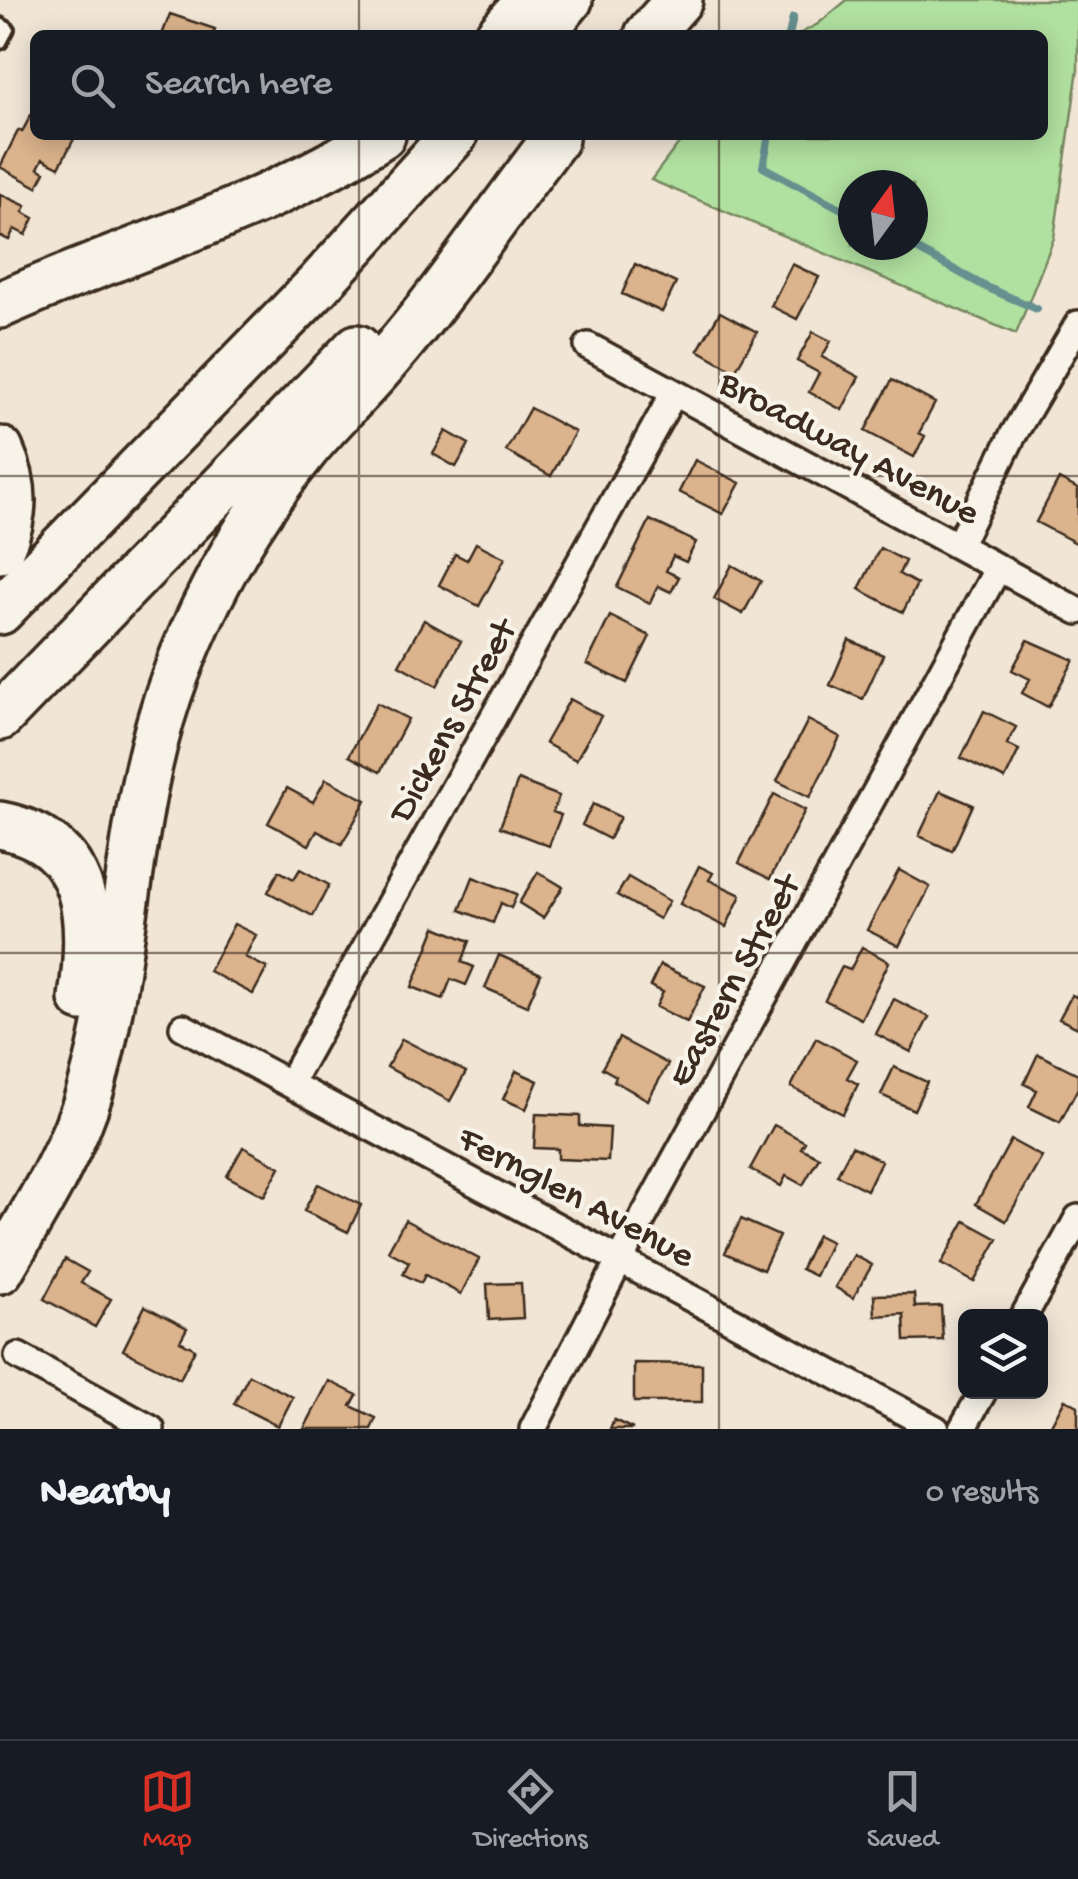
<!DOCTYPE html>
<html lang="en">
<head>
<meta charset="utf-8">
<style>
	:root { --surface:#171b24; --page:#242831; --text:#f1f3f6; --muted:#9ea1a6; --line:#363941; --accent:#d93025 }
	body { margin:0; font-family:"Gochi Hand",sans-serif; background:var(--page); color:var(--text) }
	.controls { position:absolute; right:30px; bottom:30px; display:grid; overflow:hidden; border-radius:15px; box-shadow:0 5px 25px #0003 }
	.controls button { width:90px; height:90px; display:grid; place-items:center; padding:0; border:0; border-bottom:2px solid var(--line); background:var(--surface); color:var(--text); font:50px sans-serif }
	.compass { position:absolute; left:838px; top:170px; width:90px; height:90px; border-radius:50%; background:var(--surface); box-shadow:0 5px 25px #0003; rotate:15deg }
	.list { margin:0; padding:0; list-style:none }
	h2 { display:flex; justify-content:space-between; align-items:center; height:130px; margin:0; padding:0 40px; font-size:42px }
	h2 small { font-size:32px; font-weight:400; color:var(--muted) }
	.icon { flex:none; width:55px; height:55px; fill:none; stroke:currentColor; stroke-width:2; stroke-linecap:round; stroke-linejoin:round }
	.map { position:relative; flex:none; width:1078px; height:1429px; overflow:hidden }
	.search { position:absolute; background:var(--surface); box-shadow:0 5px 25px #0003; left:30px; right:30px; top:30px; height:110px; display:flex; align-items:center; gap:25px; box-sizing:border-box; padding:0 35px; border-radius:15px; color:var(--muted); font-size:38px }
	.sheet { height:310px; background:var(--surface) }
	nav { display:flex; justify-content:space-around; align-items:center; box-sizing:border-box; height:140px; border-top:2px solid var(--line); background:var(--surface); font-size:28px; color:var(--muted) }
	nav a { display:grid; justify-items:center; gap:5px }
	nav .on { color:var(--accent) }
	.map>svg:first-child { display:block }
	.green { fill:#b1e1a0; stroke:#76865f; stroke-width:2.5; fill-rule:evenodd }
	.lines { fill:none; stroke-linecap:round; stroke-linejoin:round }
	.stream { stroke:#66908f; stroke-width:8 }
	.building { fill:#dbb38c; stroke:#3b2a1e; stroke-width:2.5 }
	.service-casing { stroke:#3b2a1e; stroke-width:20 }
	.minor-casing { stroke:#3b2a1e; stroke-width:32 }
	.motorway-casing { stroke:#3b2a1e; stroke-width:52 }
	.service { stroke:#f7f3e8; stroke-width:12 }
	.minor { stroke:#f7f3e8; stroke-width:25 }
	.motorway { stroke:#f7f3e8; stroke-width:45 }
	.grid { fill:none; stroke:#3b2a1e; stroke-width:2.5; stroke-opacity:0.55 }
	.labels { text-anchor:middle; stroke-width:8; stroke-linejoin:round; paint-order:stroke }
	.street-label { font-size:38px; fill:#3b2a1e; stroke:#f7f3e8 }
</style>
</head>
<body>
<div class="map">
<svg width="1078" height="1429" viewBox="0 0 1078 1429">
	<rect width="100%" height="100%" fill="#f1e6d6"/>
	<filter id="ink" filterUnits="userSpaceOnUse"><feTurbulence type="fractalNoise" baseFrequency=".01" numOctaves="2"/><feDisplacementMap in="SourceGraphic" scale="20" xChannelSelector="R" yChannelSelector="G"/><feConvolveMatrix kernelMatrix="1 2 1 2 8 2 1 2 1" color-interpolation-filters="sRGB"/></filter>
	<g filter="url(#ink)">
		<path class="green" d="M 847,0 L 1078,0 L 1078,69 L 1054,238 L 1016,334 L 651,180 L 685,135 L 1043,135 L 1043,35 L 797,35 L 818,24 ZM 853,185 L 913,185 L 913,245 L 853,245 Z"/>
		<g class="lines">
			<path class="stream" d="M 789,35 L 793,18
				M 769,135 L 763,167 L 853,215
				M 909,245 L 986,287 L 1037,309"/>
		</g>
		<path class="building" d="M 170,14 L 215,29 L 213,35 L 162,35 Z
			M 33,111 L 35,135 L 68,135 L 74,139 L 59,167 L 43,159 L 38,168 L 45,172 L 37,187 L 0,167 L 17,133 L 19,130 L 22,132 Z
			M 0,194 L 26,206 L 23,212 L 34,218 L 26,235 L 14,229 L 9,240 L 0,236 Z
			M 635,264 L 676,283 L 662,312 L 622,294 Z
			M 792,264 L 819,277 L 797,319 L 771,306 Z
			M 720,312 L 757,332 L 735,371 L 698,350 Z
			M 813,332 L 831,341 L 822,357 L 859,377 L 842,410 L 809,392 L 819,373 L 797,361 Z
			M 892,380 L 935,403 L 919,433 L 925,436 L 914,457 L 865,431 Z
			M 530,408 L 575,432 L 551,476 L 506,451 Z
			M 446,431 L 469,444 L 456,467 L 433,454 Z
			M 695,460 L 740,483 L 723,514 L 679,492 Z
			M 1059,479 L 1078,489 L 1078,544 L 1036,522 Z
			M 650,520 L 696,542 L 686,562 L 673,556 L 666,571 L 679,577 L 671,592 L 658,586 L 650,603 L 617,587 Z
			M 476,543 L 505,558 L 479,606 L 439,585 L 455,554 L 467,560 Z
			M 880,548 L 905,561 L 899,574 L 917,584 L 903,612 L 859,589 Z
			M 732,565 L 761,581 L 743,614 L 714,599 Z
			M 610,616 L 650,636 L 627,683 L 587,664 Z
			M 424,620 L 461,641 L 437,686 L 399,665 Z
			M 849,640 L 883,655 L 863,699 L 830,685 Z
			M 1028,640 L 1074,660 L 1048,707 L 1022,693 L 1030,679 L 1012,670 Z
			M 570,699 L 601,716 L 576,760 L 545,743 Z
			M 377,703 L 408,719 L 380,772 L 349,756 Z
			M 984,711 L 1016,727 L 1007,744 L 1019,750 L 1005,779 L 961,758 Z
			M 808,720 L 840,737 L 810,797 L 777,781 Z
			M 326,779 L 366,800 L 342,844 L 317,831 L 309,845 L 268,823 L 287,788 L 313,802 Z
			M 518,780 L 559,796 L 553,812 L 561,815 L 549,846 L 500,827 Z
			M 940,791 L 973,805 L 952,851 L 919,836 Z
			M 774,794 L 805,810 L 770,879 L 739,863 Z
			M 593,804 L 620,817 L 609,839 L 582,825 Z
			M 699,866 L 713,873 L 709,880 L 741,895 L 726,927 L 680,904 Z
			M 300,869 L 329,885 L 313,916 L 268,892 L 279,871 L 294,879 Z
			M 899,870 L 930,887 L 899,946 L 867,930 Z
			M 538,872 L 563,887 L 543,918 L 519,903 Z
			M 473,877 L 517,894 L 511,908 L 501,903 L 493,923 L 460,910 Z
			M 628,877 L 669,901 L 659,919 L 617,895 Z
			M 234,924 L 256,935 L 245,957 L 267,968 L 253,994 L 209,971 Z
			M 436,927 L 470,941 L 462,962 L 474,967 L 466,985 L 451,979 L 443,999 L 412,987 Z
			M 862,947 L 889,962 L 861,1019 L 825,1000 L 842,967 L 850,970 Z
			M 499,955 L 541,974 L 527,1006 L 485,988 Z
			M 660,965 L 705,986 L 687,1022 L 656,1007 L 663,992 L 650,986 Z
			M 1078,993 L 1078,1028 L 1059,1019 L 1072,995 L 1076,997 Z
			M 894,999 L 929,1017 L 911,1052 L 876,1034 Z
			M 619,1038 L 668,1064 L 648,1100 L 614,1081 L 616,1076 L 602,1068 Z
			M 816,1038 L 857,1060 L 847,1078 L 858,1084 L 843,1114 L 791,1087 Z
			M 402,1039 L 466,1072 L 450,1101 L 387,1067 Z
			M 1038,1054 L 1078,1074 L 1078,1088 L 1060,1122 L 1029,1107 L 1037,1090 L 1024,1084 Z
			M 894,1067 L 927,1082 L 914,1110 L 881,1095 Z
			M 516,1071 L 538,1081 L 526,1109 L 503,1099 Z
			M 536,1114 L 580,1116 L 580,1126 L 610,1128 L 608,1161 L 558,1159 L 558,1149 L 534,1148 Z
			M 774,1125 L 805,1142 L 801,1148 L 819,1157 L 803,1185 L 786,1176 L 781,1186 L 750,1169 Z
			M 1011,1140 L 1042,1157 L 1006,1221 L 976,1204 Z
			M 852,1146 L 881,1161 L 867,1190 L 837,1175 Z
			M 243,1147 L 280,1167 L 264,1196 L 227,1176 Z
			M 318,1184 L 361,1205 L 348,1232 L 304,1211 Z
			M 741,1219 L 779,1236 L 763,1270 L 725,1253 Z
			M 405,1220 L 479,1259 L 461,1294 L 425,1275 L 421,1283 L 403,1274 L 409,1262 L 388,1251 Z
			M 965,1221 L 998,1239 L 974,1282 L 941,1264 Z
			M 817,1235 L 831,1242 L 815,1276 L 801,1269 Z
			M 854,1255 L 872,1265 L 853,1298 L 835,1287 Z
			M 65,1259 L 88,1272 L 81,1283 L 111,1299 L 95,1327 L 44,1299 Z
			M 521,1283 L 523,1318 L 489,1320 L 487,1284 Z
			M 914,1294 L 915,1307 L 941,1306 L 943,1340 L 905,1341 L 904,1314 L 875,1316 L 874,1295 Z
			M 145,1306 L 187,1328 L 180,1341 L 195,1349 L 180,1379 L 123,1350 Z
			M 634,1363 L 702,1364 L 702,1402 L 634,1402 Z
			M 249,1375 L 293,1397 L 278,1426 L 234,1404 Z
			M 329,1381 L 357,1395 L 351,1406 L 376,1418 L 371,1429 L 304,1429 Z
			M 1065,1399 L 1078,1406 L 1078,1429 L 1049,1429 Z
			M 614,1420 L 633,1429 L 610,1429 Z"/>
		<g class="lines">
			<defs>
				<path id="service" d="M 0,25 L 7,29 L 0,42"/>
				<path id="minor" d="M 588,346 L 1078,611
					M 958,546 L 1012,437 L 1078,324
					M 183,1027 L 936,1429
					M 291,1081 L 674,393
					M 1024,1316 L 1078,1218
					M 18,1356 L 151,1429
					M 533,1429 L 620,1260 L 998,568
					M 962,1429 L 983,1392"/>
				<path id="motorway" d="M 499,35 L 530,0
					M 540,35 L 569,0
					M 648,35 L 679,0
					M 0,305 C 128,248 263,211 382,135
					M 0,450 C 16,485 16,515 0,550
					M 0,611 L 318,285 L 454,135
					M 0,717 L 357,348
					M 0,825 C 93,843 93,921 82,998
					M 0,1270 C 34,1212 72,1153 91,1088 C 130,951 125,807 176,674 C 206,595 250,517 304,451 C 329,420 359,393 385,362 C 446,292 498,213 555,139"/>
			</defs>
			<use href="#service" class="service-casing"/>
			<use href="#minor" class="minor-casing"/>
			<use href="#motorway" class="motorway-casing"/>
			<use href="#service" class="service"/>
			<use href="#minor" class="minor"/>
			<use href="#motorway" class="motorway"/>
		</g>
	</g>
	<path class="grid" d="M 359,0 L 359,35M 719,0 L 719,35M 359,135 L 359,1429M 719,135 L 719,1429M 0,476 L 1078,476M 0,953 L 1078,953"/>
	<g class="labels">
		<g class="street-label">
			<text transform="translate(851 445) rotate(28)" y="13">Broadway Avenue</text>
			<text transform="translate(450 719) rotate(-61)" y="13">Dickens Street</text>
			<text transform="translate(731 979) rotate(-61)" y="13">Eastern Street</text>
			<text transform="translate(578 1194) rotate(28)" y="13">Fernglen Avenue</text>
		</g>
	</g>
</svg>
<div class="controls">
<button><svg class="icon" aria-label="layers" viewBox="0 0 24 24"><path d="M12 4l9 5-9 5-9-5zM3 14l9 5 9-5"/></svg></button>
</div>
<svg class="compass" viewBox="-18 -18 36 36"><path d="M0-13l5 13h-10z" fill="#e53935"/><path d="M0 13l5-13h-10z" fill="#9ea1a6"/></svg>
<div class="search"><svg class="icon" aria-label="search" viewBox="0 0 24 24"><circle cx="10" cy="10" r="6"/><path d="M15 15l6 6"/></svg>Search here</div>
</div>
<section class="sheet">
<h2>Nearby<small>0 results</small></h2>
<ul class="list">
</ul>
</section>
<nav>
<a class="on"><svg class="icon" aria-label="map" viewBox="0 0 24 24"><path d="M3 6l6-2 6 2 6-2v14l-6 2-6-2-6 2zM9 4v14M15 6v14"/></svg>Map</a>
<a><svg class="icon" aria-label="directions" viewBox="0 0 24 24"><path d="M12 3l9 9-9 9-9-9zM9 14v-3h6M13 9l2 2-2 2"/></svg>Directions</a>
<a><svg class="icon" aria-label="saved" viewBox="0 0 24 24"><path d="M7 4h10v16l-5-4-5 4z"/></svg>Saved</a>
</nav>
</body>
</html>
